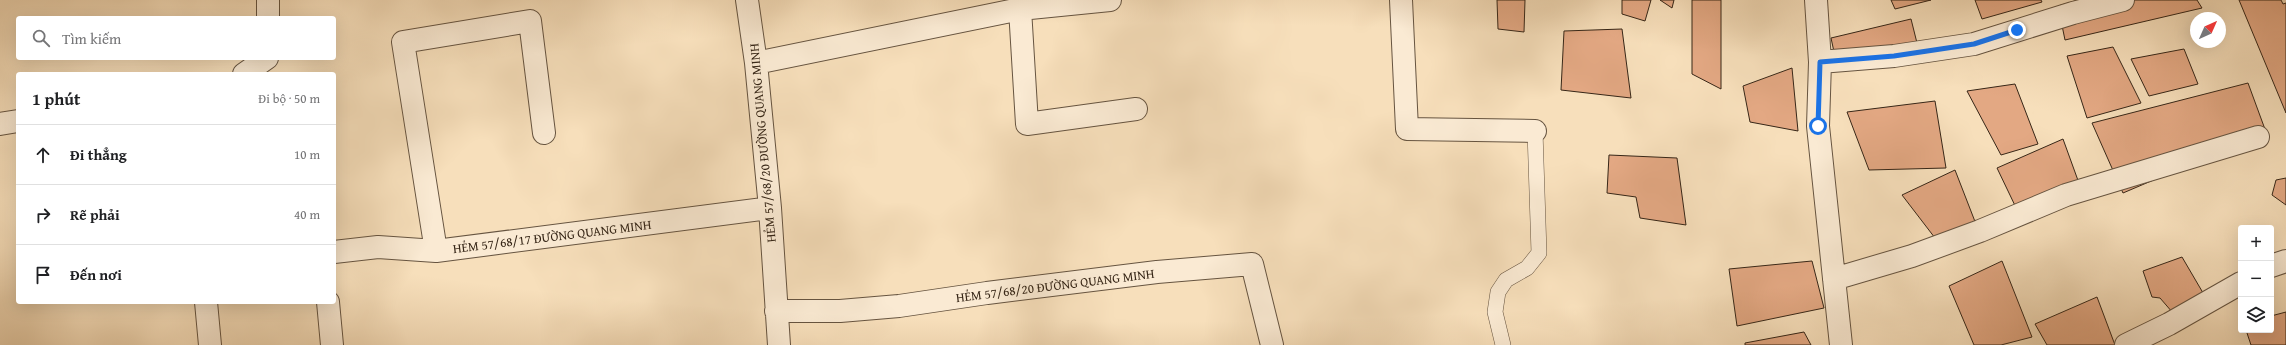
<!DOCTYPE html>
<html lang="vi">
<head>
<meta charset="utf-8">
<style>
	:root { --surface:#fff; --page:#f6f6f6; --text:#202124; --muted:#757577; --line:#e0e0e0 }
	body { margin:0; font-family:"Gentium Book Plus",serif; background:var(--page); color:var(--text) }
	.controls { position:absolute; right:12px; bottom:12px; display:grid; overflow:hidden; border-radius:4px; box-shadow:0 4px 16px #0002 }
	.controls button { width:36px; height:36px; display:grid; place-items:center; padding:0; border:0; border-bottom:1px solid var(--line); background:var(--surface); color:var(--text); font:20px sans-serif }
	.compass { position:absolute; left:2190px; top:12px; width:36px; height:36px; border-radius:50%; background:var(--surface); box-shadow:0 4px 16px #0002; rotate:45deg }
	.stop { position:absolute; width:12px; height:12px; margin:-9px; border:3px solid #1a73e8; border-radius:50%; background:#fff }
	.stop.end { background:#1a73e8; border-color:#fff; box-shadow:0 1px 4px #0008 }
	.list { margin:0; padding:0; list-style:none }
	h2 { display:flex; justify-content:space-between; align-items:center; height:52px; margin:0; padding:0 16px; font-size:17px }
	h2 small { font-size:13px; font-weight:400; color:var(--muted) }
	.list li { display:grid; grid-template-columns:26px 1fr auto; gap:12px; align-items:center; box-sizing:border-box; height:60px; padding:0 16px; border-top:1px solid var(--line) }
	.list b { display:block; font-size:15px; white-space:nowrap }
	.list em { font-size:13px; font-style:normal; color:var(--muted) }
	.icon { flex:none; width:22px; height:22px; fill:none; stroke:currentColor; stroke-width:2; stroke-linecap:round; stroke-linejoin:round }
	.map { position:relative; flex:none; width:2286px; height:345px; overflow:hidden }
	.search { position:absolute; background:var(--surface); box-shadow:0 4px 16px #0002; left:16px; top:16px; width:320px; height:44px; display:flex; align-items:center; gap:10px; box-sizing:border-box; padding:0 14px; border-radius:4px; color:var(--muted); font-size:15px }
	.panel { position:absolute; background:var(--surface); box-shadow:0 4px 16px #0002; left:16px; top:72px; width:320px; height:232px; border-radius:4px }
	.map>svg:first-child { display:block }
	.building { fill:#e3a883; stroke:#362617 }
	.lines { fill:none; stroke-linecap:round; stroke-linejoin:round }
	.lane-casing { stroke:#665440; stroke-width:16 }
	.street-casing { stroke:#665440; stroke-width:24 }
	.lane { stroke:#faead3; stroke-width:15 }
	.street { stroke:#faead3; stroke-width:22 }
	.route { stroke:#1a73e8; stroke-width:5 }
	.labels { text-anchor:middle; stroke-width:3.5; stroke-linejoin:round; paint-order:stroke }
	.street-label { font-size:13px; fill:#362617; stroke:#faead3 }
</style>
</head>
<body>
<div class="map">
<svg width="2286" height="345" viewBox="0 0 2286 345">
	<rect width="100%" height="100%" fill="#f7dfbb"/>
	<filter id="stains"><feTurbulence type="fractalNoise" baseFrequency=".005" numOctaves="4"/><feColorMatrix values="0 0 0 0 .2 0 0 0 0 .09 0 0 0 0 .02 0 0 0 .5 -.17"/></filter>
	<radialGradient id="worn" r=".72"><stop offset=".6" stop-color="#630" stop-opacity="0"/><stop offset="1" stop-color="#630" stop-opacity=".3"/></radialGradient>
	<path class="building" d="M 1497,0 L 1525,0 L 1524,32 L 1498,29 Z
		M 1622,0 L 1651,0 L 1645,21 L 1622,14 Z
		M 1660,0 L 1674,0 L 1672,8 Z
		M 1692,0 L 1721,0 L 1721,89 L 1692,74 Z
		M 1891,0 L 1931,0 L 1895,9 Z
		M 1975,0 L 2041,0 L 2042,2 L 1982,19 Z
		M 2078,0 L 2197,0 L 2202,8 L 2065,40 L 2058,6 Z
		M 2239,0 L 2281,0 L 2283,4 L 2286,3 L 2286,113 Z
		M 1911,19 L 1920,55 L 1836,61 L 1831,38 Z
		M 1622,29 L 1631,98 L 1561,90 L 1564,31 Z
		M 2113,47 L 2141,103 L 2087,118 L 2067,56 Z
		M 2184,49 L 2198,84 L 2149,96 L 2131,59 Z
		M 1792,68 L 1798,131 L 1750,122 L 1743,86 Z
		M 2248,83 L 2266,132 L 2123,193 L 2092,123 Z
		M 2015,84 L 2038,144 L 2001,155 L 1967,91 Z
		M 1935,101 L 1946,168 L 1869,170 L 1847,112 Z
		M 2063,139 L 2084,197 L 2020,216 L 1997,168 Z
		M 1609,155 L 1677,158 L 1686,225 L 1640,218 L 1636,197 L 1607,193 Z
		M 1955,170 L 1981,237 L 1935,238 L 1902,195 Z
		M 2286,178 L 2286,205 L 2272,195 L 2276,180 Z
		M 2182,257 L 2206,298 L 2173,313 L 2160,298 L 2152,297 L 2143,271 Z
		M 1812,261 L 1824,308 L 1737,326 L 1729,269 Z
		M 2002,261 L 2032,337 L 2001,345 L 1974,345 L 1949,286 Z
		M 2097,297 L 2115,345 L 2047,345 L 2035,324 Z
		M 2286,312 L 2286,345 L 2251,345 L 2246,330 L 2271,330 L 2271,316 Z
		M 1804,332 L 1811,345 L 1745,345 L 1745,343 Z"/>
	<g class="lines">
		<defs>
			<path id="lane" d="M 1503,345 L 1495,312 L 1498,292 L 1506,280 L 1527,268 L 1539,253 L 1535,131"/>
			<path id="street" d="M 268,0 L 268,18
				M 747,0 L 756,63 L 770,208 L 779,345
				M 1401,0 L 1407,129 L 1535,131
				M 1816,0 L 1820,62 L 1818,126 L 1841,345
				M 1020,9 L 1027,124 L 1136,109
				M 1820,62 L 1894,56 L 1974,44 L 2073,13 L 2123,0
				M 756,63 L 1020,9 L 1110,0
				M 244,74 L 267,58
				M 0,124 L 18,121
				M 436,251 L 403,42 L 530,21 L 544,133
				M 334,252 L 378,247 L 436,251 L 770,208
				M 2271,266 L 2286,261
				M 1834,279 L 1912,256 L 1980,231 L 2066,195 L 2258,137
				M 206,302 L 210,345
				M 328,302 L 332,345
				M 776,311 L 840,311 L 899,306 L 987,293 L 1157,272 L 1252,264 L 1272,345
				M 2126,345 L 2169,324 L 2241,283"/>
		</defs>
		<use href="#lane" class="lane-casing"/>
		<use href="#street" class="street-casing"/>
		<use href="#lane" class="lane"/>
		<use href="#street" class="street"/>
	</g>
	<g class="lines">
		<path class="route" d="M 1818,126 L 1820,62 L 1894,56 L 1974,44 L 2017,30"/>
	</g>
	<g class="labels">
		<g class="street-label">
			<text transform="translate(762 143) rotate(-95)" y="5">HẺM 57/68/20 ĐƯỜNG QUANG MINH</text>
			<text transform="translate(552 236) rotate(-7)" y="5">HẺM 57/68/17 ĐƯỜNG QUANG MINH</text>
			<text transform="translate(1055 285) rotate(-7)" y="5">HẺM 57/68/20 ĐƯỜNG QUANG MINH</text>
		</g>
	</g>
	<rect width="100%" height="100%" filter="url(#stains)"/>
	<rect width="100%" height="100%" fill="url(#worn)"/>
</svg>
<div class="controls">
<button>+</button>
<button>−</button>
<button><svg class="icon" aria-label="layers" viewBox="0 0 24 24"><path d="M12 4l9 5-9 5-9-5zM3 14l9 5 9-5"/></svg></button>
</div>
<svg class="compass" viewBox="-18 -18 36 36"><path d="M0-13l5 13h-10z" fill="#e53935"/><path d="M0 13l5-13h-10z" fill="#757577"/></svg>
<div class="stop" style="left:1818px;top:126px"></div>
<div class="stop end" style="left:2017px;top:30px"></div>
<div class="search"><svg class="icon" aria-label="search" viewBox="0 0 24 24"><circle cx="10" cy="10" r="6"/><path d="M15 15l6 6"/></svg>Tìm kiếm</div>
<section class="panel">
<h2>1 phút<small>Đi bộ · 50 m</small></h2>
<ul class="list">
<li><svg class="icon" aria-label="ahead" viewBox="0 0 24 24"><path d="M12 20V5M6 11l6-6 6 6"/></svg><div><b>Đi thẳng</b></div><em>10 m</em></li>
<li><svg class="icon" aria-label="right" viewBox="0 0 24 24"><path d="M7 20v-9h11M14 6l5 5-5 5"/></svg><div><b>Rẽ phải</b></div><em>40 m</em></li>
<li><svg class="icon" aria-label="arrive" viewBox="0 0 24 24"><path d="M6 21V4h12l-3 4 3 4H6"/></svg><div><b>Đến nơi</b></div></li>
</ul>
</section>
</div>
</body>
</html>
